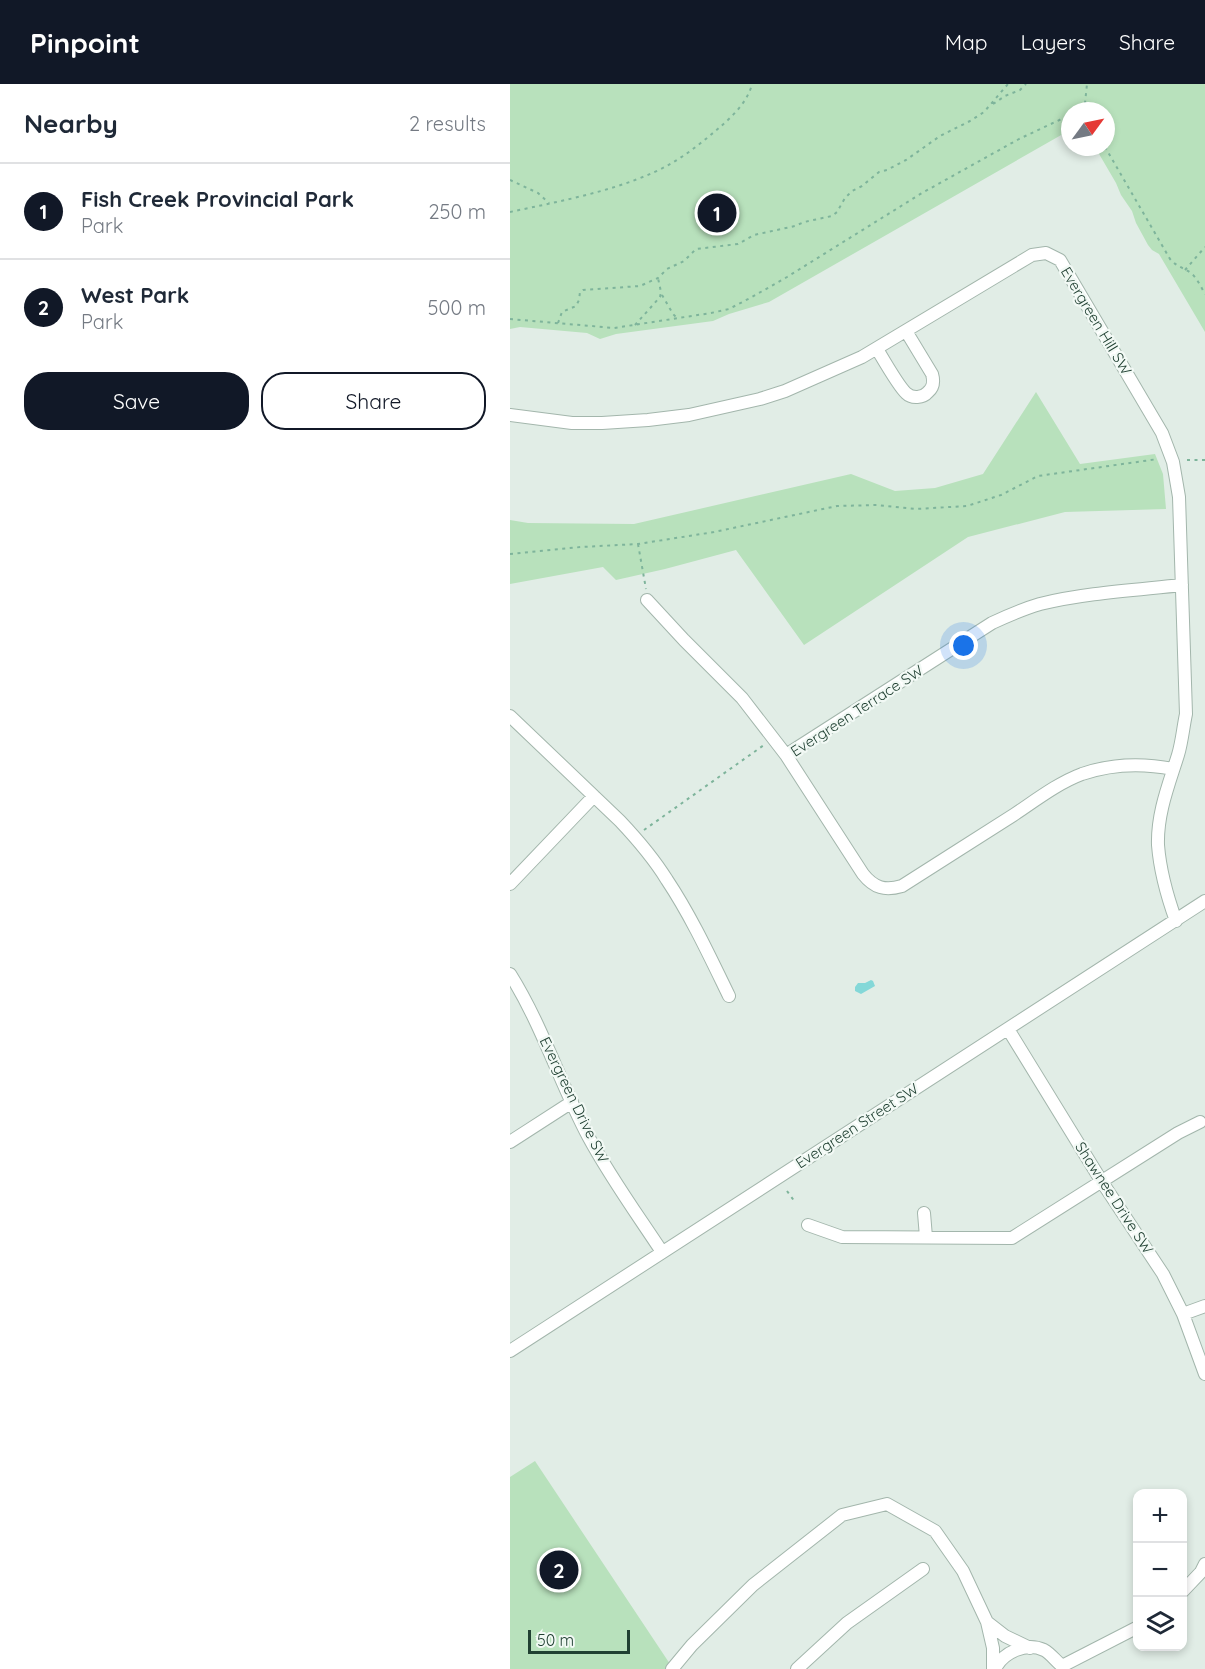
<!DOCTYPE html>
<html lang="en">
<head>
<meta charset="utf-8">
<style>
	:root { --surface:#fff; --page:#f2f2f3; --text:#1f2937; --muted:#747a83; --line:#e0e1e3; --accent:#111827 }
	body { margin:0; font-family:Quicksand,sans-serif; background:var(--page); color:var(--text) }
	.controls { position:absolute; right:18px; bottom:18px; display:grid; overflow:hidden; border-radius:12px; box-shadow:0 3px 9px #0003 }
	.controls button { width:54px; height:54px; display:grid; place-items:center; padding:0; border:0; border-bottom:2px solid var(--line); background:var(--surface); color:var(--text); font:30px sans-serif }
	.compass { position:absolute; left:551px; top:18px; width:54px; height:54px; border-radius:50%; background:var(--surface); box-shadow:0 3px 9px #0003; rotate:57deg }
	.scale { position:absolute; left:18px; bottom:15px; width:102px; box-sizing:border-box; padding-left:6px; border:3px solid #204032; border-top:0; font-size:16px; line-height:21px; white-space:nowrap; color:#204032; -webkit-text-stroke:4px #f2f9f5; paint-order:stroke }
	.you { position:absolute; left:454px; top:562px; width:21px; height:21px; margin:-15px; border:4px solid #fff; border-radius:50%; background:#1a73e8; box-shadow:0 0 0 9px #1a73e833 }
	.badge { display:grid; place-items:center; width:39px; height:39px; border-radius:50%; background:var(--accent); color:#fff; font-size:20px; font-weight:700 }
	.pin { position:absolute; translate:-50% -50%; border:3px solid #fff; box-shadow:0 2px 6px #0006 }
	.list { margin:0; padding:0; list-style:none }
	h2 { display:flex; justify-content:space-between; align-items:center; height:78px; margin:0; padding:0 24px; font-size:26px }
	h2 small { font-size:20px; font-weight:400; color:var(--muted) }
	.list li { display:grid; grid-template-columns:39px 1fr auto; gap:18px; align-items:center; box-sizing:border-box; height:96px; padding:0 24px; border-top:2px solid var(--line) }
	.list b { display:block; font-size:22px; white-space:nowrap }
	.list p { margin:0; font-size:20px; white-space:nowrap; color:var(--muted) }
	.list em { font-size:20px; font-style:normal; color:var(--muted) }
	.actions { display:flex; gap:12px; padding:18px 24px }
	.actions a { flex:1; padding:14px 0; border:2px solid var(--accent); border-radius:24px; text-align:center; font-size:21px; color:var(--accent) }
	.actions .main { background:var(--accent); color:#fff }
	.icon { flex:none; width:33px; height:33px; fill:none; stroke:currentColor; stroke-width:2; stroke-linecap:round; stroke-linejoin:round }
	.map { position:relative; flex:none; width:695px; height:1585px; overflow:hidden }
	header { display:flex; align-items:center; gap:36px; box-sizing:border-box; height:84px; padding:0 30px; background:var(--accent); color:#fff }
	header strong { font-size:28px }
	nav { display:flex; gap:33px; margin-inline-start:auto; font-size:21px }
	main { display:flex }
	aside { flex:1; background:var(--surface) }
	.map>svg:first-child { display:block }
	.green { fill:#b8e1bc }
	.water { fill:#84d8d8 }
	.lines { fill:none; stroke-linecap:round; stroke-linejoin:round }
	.street-casing { stroke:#a3b6ac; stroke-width:14 }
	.path { stroke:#7eb49b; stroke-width:2; stroke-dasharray:3 4.5; stroke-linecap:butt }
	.street { stroke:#fff; stroke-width:12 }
	.labels { text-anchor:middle; stroke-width:4.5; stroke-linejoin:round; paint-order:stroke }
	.street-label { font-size:15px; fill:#204032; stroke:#f2f9f5 }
</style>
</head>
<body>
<header>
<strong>Pinpoint</strong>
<nav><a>Map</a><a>Layers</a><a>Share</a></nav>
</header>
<main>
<aside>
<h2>Nearby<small>2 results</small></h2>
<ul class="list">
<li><span class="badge">1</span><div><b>Fish Creek Provincial Park</b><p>Park</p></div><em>250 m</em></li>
<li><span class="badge">2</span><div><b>West Park</b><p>Park</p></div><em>500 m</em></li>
</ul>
<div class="actions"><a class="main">Save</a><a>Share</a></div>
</aside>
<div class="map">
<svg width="695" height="1585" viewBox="0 0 695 1585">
	<rect width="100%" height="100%" fill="#e1ede6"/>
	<path class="green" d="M 0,0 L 695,0 L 695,248 L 649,170 L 642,166 L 638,161 L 626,139 L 622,127 L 611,111 L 606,99 L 585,63 L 596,63 L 596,27 L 560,27 L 560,46 L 259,218 L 219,230 L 203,237 L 106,250 L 90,255 L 77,249 L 10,243 L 0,245 Z
		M 526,308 L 570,380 L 645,370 L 653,390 L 656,425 L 555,428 L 458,453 L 294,561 L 226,466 L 155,485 L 106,496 L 93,483 L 0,500 L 0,436 L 18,439 L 124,440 L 341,390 L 385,407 L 425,404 L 473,390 Z
		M 25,1377 L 160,1580 L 156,1585 L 0,1585 L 0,1393 Z"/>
	<path class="water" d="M 361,896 L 363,897 L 365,902 L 351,910 L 345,907 L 345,903 L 348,899 L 355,899 Z"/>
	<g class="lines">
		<defs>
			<path id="street" d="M 367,265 C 373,275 389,303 396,309 C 402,315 413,314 418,308 C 424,303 424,297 422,290 L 396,247
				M 0,331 L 62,339 L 92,339 L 138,336 L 179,331 L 250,315 L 275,307 L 352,273 L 522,171 L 536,169 L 550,176 L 652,349 L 663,378 L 669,413 L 676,630 C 673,644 672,658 668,671 C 659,700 647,729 648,761 C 650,787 657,812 666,837
				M 137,516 L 174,556 L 232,614 L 276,671
				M 0,632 L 110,737 C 127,755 144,775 157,796 C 181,832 200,873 219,912
				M 663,685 C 633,679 601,680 572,690 C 548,699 526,716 505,730 C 467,754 430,778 392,802 C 375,807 364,804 353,790 L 276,671 L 482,539 C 497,532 513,525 530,520 C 574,509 626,506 672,501
				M 0,800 L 84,712
				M 0,890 C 32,941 50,999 78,1052 C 100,1093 127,1130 152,1168
				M 498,945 L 592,1098 L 653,1190 L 673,1230 L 695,1290
				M 0,1058 L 62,1018
				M 414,1129 L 416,1153
				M 298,1141 L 332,1153 L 502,1154 L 668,1049 L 690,1038
				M 673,1230 L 695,1222
				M 0,1267 L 695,817
				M 672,1508 L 691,1488 L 695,1480
				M 477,1538 L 495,1552 L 520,1564
				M 552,1582 L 628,1543
				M 162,1585 L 182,1561 L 243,1501 L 332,1431 L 377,1420 L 425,1447 L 453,1487 L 477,1538 L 483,1564 L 483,1585
				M 287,1585 L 337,1539 L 413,1485
				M 485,1585 C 493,1568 516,1558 534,1566 C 540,1569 546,1577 552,1582 L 553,1585"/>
		</defs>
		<use href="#street" class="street-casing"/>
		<path class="path" d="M 483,20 L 495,12 L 510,6 L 516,0
			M 576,27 L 575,19 L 577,0
			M 595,63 L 660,175 C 667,183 674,184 681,189 C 687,194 691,203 695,210
			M 0,96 L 28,109 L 39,119
			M 0,128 C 51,117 117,105 162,79 C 179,69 195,56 210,43 C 223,32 238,17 242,0
			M 675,186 L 695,163
			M 152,211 L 163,230 L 167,234
			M 0,235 L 104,244 L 201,229 L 219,225 L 242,213 L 277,193 L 412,109 L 509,55 L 560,31
			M 48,239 L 52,228 L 66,222 L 69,216 L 70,208 L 73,206 L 130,202 L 148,194 L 157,185 L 174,177 L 186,165 L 228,160 L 244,151 L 285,142 L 294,138 L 322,132 L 327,128 L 335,114 L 342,107 L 352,102 L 369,88 L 377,86 L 396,76 L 430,52 L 460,37 L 474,28 L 498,0
			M 125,241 L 150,213 L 151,208 L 148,194
			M 677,376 L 695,376
			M 128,460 L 136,505
			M 0,470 L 71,463 L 128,460 L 204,448 L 327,422 L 367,421 L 406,425 L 457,422 L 491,411 L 528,392 L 648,375
			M 134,746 L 254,661
			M 277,1107 L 285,1118"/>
		<use href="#street" class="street"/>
	</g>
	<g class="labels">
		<g class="street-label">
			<text transform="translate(586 237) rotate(59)" y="5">Evergreen Hill SW</text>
			<text transform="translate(347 627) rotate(-33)" y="5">Evergreen Terrace SW</text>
			<text transform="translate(64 1016) rotate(64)" y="5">Evergreen Drive SW</text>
			<text transform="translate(347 1042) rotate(-33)" y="5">Evergreen Street SW</text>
			<text transform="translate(604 1114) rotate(57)" y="5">Shawnee Drive SW</text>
		</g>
	</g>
</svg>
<div class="controls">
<button>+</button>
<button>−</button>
<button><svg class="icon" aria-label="layers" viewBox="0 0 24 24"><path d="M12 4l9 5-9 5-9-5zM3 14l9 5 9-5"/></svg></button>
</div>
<svg class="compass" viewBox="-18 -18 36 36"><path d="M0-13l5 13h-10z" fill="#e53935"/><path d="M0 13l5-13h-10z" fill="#747a83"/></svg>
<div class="scale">50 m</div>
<div class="you"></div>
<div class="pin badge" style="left:207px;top:129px">1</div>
<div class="pin badge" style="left:49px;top:1486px">2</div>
</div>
</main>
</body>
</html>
